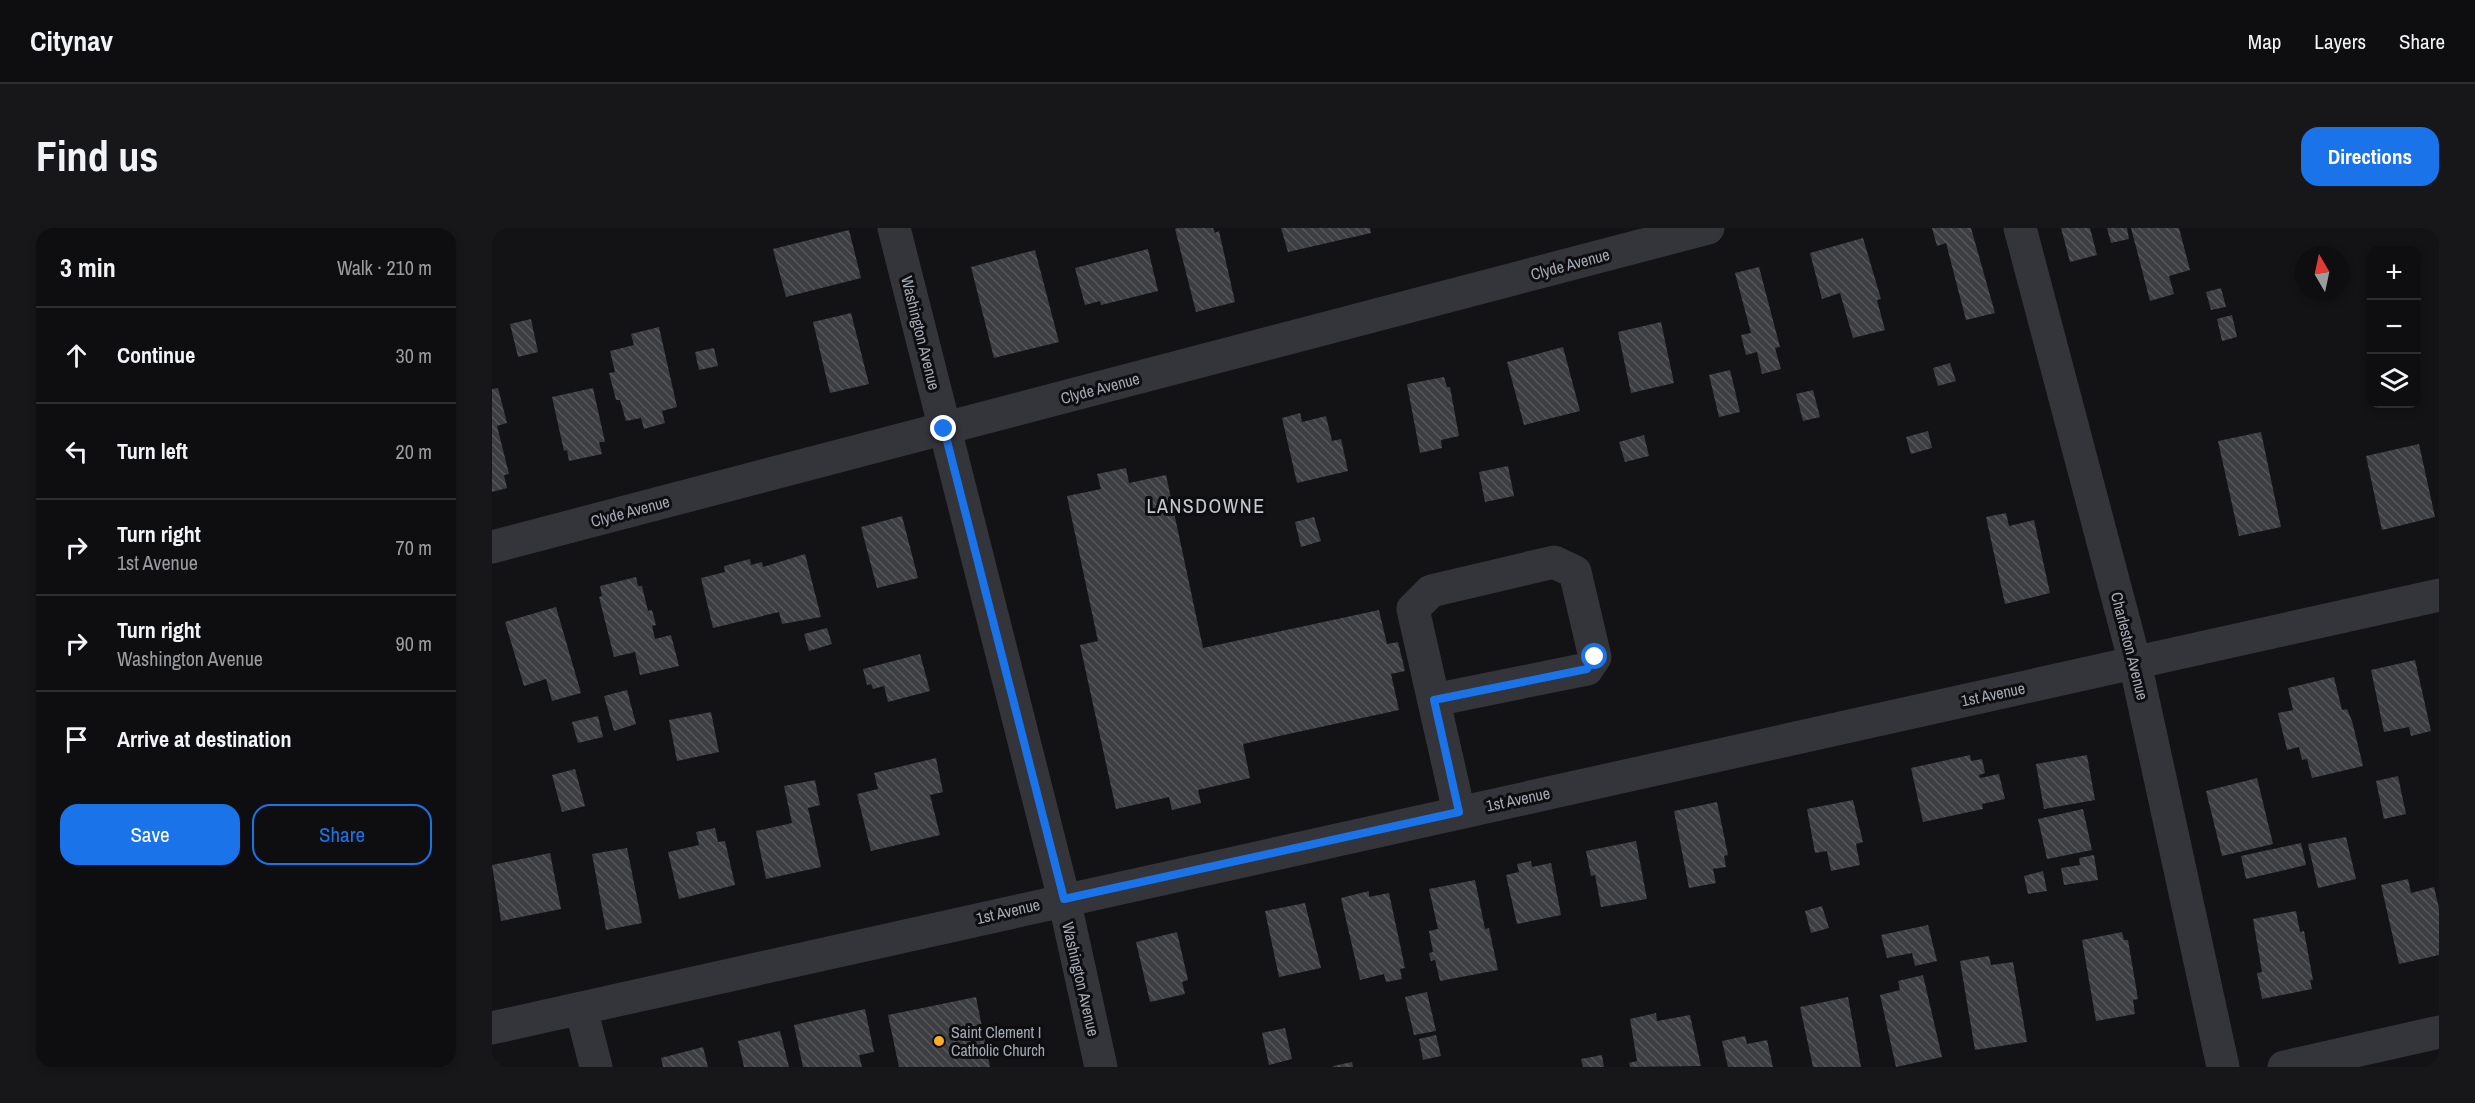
<!DOCTYPE html>
<html lang="en">
<head>
<meta charset="utf-8">
<style>
	:root { --surface:#0e0e10; --page:#171719; --text:#f1f3f6; --muted:#9b9c9f; --line:#2e2e30; --accent:#1a73e8 }
	body { margin:0; font-family:"Archivo Narrow",sans-serif; background:var(--page); color:var(--text) }
	.controls { position:absolute; right:18px; top:18px; display:grid; overflow:hidden; border-radius:12px; box-shadow:0 3px 9px #0003 }
	.controls button { width:54px; height:54px; display:grid; place-items:center; padding:0; border:0; border-bottom:2px solid var(--line); background:var(--surface); color:var(--text); font:30px sans-serif }
	.compass { position:absolute; left:1803px; top:18px; width:54px; height:54px; border-radius:50%; background:var(--surface); box-shadow:0 3px 9px #0003; rotate:351deg }
	.stop { position:absolute; width:18px; height:18px; margin:-14px; border:4px solid #1a73e8; border-radius:50%; background:#fff }
	.stop.end { background:#1a73e8; border-color:#fff; box-shadow:0 2px 6px #0008 }
	.list { margin:0; padding:0; list-style:none }
	h2 { display:flex; justify-content:space-between; align-items:center; height:78px; margin:0; padding:0 24px; font-size:26px }
	h2 small { font-size:20px; font-weight:400; color:var(--muted) }
	.list li { display:grid; grid-template-columns:39px 1fr auto; gap:18px; align-items:center; box-sizing:border-box; height:96px; padding:0 24px; border-top:2px solid var(--line) }
	.list b { display:block; font-size:22px; white-space:nowrap }
	.list p { margin:0; font-size:20px; white-space:nowrap; color:var(--muted) }
	.list em { font-size:20px; font-style:normal; color:var(--muted) }
	.actions { display:flex; gap:12px; padding:18px 24px }
	.actions a { flex:1; padding:14px 0; border:2px solid var(--accent); border-radius:18px; text-align:center; font-size:21px; color:var(--accent) }
	.actions .main { background:var(--accent); color:#fff }
	.icon { flex:none; width:33px; height:33px; fill:none; stroke:currentColor; stroke-width:2; stroke-linecap:round; stroke-linejoin:round }
	.map { position:relative; flex:none; width:1947px; height:839px; overflow:hidden; border-radius:18px }
	header { display:flex; align-items:center; gap:36px; box-sizing:border-box; height:84px; padding:0 30px; background:var(--surface); border-bottom:2px solid var(--line) }
	header strong { font-size:28px }
	nav { display:flex; gap:33px; margin-inline-start:auto; font-size:21px }
	.intro { display:flex; align-items:center; justify-content:space-between; box-sizing:border-box; height:144px; padding:0 36px }
	h1 { margin:0; font-size:42px }
	.button { padding:15px 27px; border-radius:18px; background:var(--accent); color:#fff; font-size:21px; font-weight:700 }
	main { display:flex; gap:36px; padding:0 36px }
	aside { flex:1; background:var(--surface); border-radius:18px; box-shadow:0 3px 9px #0003 }
	.map>svg:first-child { display:block }
	.building { fill:url(#building-back-hatch) }
	.lines { fill:none; stroke-linecap:round; stroke-linejoin:round }
	.minor { stroke:#34353a; stroke-width:33 }
	.route { stroke:#1a73e8; stroke-width:8 }
	.poi-dot { fill:#ffae21; stroke:#0e0e10; stroke-width:2 }
	.labels { text-anchor:middle; stroke-width:6; stroke-linejoin:round; paint-order:stroke }
	.street-label { font-size:16px; fill:#a3aab6; stroke:#0e0e10 }
	.poi-label { font-size:16px; fill:#a3aab6; stroke:#0e0e10; text-anchor:start }
	.quarter-label { font-size:20px; letter-spacing:1.5px; fill:#c5c9d2; stroke:#0e0e10 }
</style>
</head>
<body>
<header>
<strong>Citynav</strong>
<nav><a>Map</a><a>Layers</a><a>Share</a></nav>
</header>
<div class="intro"><h1>Find us</h1><a class="button">Directions</a></div>
<main>
<aside>
<h2>3 min<small>Walk · 210 m</small></h2>
<ul class="list">
<li><svg class="icon" aria-label="ahead" viewBox="0 0 24 24"><path d="M12 20V5M6 11l6-6 6 6"/></svg><div><b>Continue</b></div><em>30 m</em></li>
<li><svg class="icon" aria-label="left" viewBox="0 0 24 24"><path d="M17 20v-9H6M10 6l-5 5 5 5"/></svg><div><b>Turn left</b></div><em>20 m</em></li>
<li><svg class="icon" aria-label="right" viewBox="0 0 24 24"><path d="M7 20v-9h11M14 6l5 5-5 5"/></svg><div><b>Turn right</b><p>1st Avenue</p></div><em>70 m</em></li>
<li><svg class="icon" aria-label="right" viewBox="0 0 24 24"><path d="M7 20v-9h11M14 6l5 5-5 5"/></svg><div><b>Turn right</b><p>Washington Avenue</p></div><em>90 m</em></li>
<li><svg class="icon" aria-label="arrive" viewBox="0 0 24 24"><path d="M6 21V4h12l-3 4 3 4H6"/></svg><div><b>Arrive at destination</b></div></li>
</ul>
<div class="actions"><a class="main">Save</a><a>Share</a></div>
</aside>
<div class="map">
<svg width="1947" height="839" viewBox="0 0 1947 839">
	<defs>
		<pattern id="building-back-hatch" width="6" height="6" patternUnits="userSpaceOnUse" patternTransform="scale(1.5)"><rect width="6" height="6" fill="#3c3e42"/><path d="M-1 5l2 2M0 0l6 6M5-1l2 2" fill="none" stroke="#55575b"/></pattern>
	</defs>
	<rect width="100%" height="100%" fill="#131315"/>
	<path class="building" d="M 686,0 L 721,0 L 723,5 L 727,3 L 743,74 L 704,84 L 683,1 Z
		M 789,0 L 878,0 L 879,5 L 796,24 Z
		M 1440,0 L 1479,0 L 1503,85 L 1474,92 L 1454,15 L 1445,18 Z
		M 1569,0 L 1598,0 L 1605,27 L 1578,34 Z
		M 1615,0 L 1635,0 L 1637,11 L 1619,15 Z
		M 1639,0 L 1687,0 L 1698,42 L 1677,48 L 1682,66 L 1658,73 Z
		M 357,2 L 369,50 L 294,69 L 281,21 Z
		M 1371,10 L 1389,71 L 1385,72 L 1393,102 L 1361,110 L 1348,65 L 1330,71 L 1318,25 Z
		M 656,21 L 666,63 L 609,77 L 608,73 L 593,77 L 583,40 Z
		M 543,22 L 567,114 L 502,130 L 479,39 Z
		M 1267,39 L 1288,119 L 1283,120 L 1289,141 L 1270,146 L 1265,124 L 1254,127 L 1249,107 L 1259,105 L 1243,45 Z
		M 1729,60 L 1734,79 L 1719,82 L 1714,64 Z
		M 359,85 L 377,156 L 338,165 L 321,94 Z
		M 1740,87 L 1745,109 L 1730,113 L 1725,91 Z
		M 39,91 L 46,124 L 26,129 L 18,96 Z
		M 1169,94 L 1182,155 L 1139,165 L 1126,104 Z
		M 167,99 L 185,179 L 170,183 L 173,195 L 152,201 L 149,190 L 134,193 L 128,172 L 124,172 L 117,145 L 123,144 L 118,123 L 142,117 L 139,106 Z
		M 1071,119 L 1088,183 L 1032,197 L 1015,134 Z
		M 222,120 L 226,138 L 207,142 L 203,124 Z
		M 1458,135 L 1464,153 L 1446,158 L 1441,140 Z
		M 1238,142 L 1248,184 L 1227,189 L 1217,147 Z
		M 952,149 L 955,159 L 958,159 L 967,208 L 949,212 L 950,220 L 928,225 L 915,156 Z
		M 6,160 L 15,195 L 5,198 L 17,246 L 12,247 L 15,260 L 0,264 L 0,161 Z
		M 101,160 L 113,214 L 107,214 L 110,226 L 77,233 L 75,222 L 72,223 L 60,169 Z
		M 1321,162 L 1328,189 L 1311,193 L 1304,166 Z
		M 808,185 L 810,194 L 834,188 L 840,213 L 849,211 L 856,243 L 805,255 L 790,190 Z
		M 1436,203 L 1440,220 L 1419,226 L 1414,209 Z
		M 1769,204 L 1789,299 L 1747,308 L 1726,213 Z
		M 1152,207 L 1157,228 L 1133,234 L 1127,214 Z
		M 1927,216 L 1943,289 L 1890,302 L 1874,228 Z
		M 1016,238 L 1022,268 L 993,274 L 987,244 Z
		M 634,240 L 637,255 L 674,247 L 711,420 L 887,382 L 895,416 L 906,414 L 913,443 L 899,446 L 907,482 L 751,516 L 758,550 L 706,562 L 709,575 L 680,582 L 677,569 L 624,581 L 588,417 L 606,413 L 575,268 L 609,261 L 605,246 Z
		M 1514,285 L 1517,298 L 1542,292 L 1558,365 L 1513,376 L 1494,289 Z
		M 410,288 L 426,350 L 385,360 L 369,299 Z
		M 822,289 L 829,313 L 809,319 L 803,294 Z
		M 313,326 L 329,389 L 290,396 L 287,384 L 221,400 L 209,350 L 233,344 L 232,338 L 258,331 L 259,337 L 270,334 L 271,339 Z
		M 144,349 L 146,358 L 150,358 L 156,383 L 160,382 L 164,397 L 160,398 L 163,411 L 179,407 L 187,438 L 148,447 L 143,424 L 122,429 L 107,369 L 110,368 L 108,358 Z
		M 64,379 L 89,465 L 60,473 L 54,451 L 32,458 L 13,394 Z
		M 335,400 L 340,416 L 317,423 L 312,406 Z
		M 428,426 L 438,463 L 396,474 L 392,458 L 381,461 L 379,456 L 375,457 L 371,441 Z
		M 1923,432 L 1939,503 L 1919,508 L 1917,499 L 1892,504 L 1879,442 Z
		M 1842,449 L 1850,482 L 1855,481 L 1860,493 L 1871,538 L 1820,550 L 1815,531 L 1810,532 L 1807,519 L 1795,522 L 1786,485 L 1801,482 L 1796,460 Z
		M 135,462 L 144,496 L 122,503 L 112,468 Z
		M 219,484 L 227,524 L 185,533 L 177,492 Z
		M 106,488 L 111,509 L 86,515 L 80,494 Z
		M 1478,527 L 1479,533 L 1490,531 L 1493,545 L 1487,547 L 1488,550 L 1507,546 L 1513,571 L 1490,576 L 1491,581 L 1431,594 L 1419,540 Z
		M 1595,527 L 1603,572 L 1552,581 L 1544,536 Z
		M 444,530 L 451,564 L 438,567 L 448,607 L 379,623 L 365,566 L 386,561 L 382,545 Z
		M 83,541 L 93,578 L 70,584 L 60,547 Z
		M 1906,548 L 1914,586 L 1892,591 L 1884,553 Z
		M 1765,550 L 1781,616 L 1730,628 L 1714,563 Z
		M 323,552 L 328,577 L 316,580 L 329,639 L 274,651 L 264,603 L 300,595 L 292,558 Z
		M 1361,572 L 1371,614 L 1364,616 L 1368,637 L 1339,643 L 1335,623 L 1323,625 L 1315,581 Z
		M 1225,574 L 1236,627 L 1232,628 L 1234,639 L 1221,641 L 1224,655 L 1197,660 L 1182,583 Z
		M 1591,581 L 1600,622 L 1555,631 L 1546,591 Z
		M 223,600 L 226,614 L 233,613 L 243,657 L 187,671 L 176,624 L 207,617 L 204,604 Z
		M 1854,609 L 1864,651 L 1826,660 L 1816,616 Z
		M 1144,613 L 1155,671 L 1109,679 L 1103,647 L 1099,648 L 1094,623 Z
		M 1809,615 L 1814,637 L 1754,651 L 1749,628 Z
		M 135,620 L 150,695 L 114,702 L 100,626 Z
		M 58,625 L 69,681 L 9,693 L 0,637 Z
		M 1602,627 L 1606,652 L 1572,657 L 1569,640 L 1588,637 L 1587,630 Z
		M 1039,633 L 1040,639 L 1059,635 L 1069,687 L 1025,696 L 1014,647 L 1027,644 L 1025,636 Z
		M 1551,643 L 1555,663 L 1536,666 L 1532,648 Z
		M 1916,651 L 1919,665 L 1942,659 L 1947,680 L 1947,727 L 1907,736 L 1889,657 Z
		M 983,652 L 993,701 L 997,700 L 1006,742 L 948,753 L 943,732 L 939,733 L 937,725 L 941,724 L 937,703 L 946,701 L 937,661 Z
		M 877,663 L 877,669 L 897,665 L 913,740 L 908,741 L 910,751 L 894,754 L 892,746 L 868,752 L 849,670 Z
		M 813,675 L 829,740 L 787,749 L 773,683 Z
		M 1330,678 L 1337,700 L 1319,705 L 1313,683 Z
		M 1804,683 L 1808,704 L 1812,703 L 1821,752 L 1818,752 L 1820,761 L 1770,771 L 1765,745 L 1770,744 L 1761,691 Z
		M 1436,697 L 1445,733 L 1423,738 L 1420,725 L 1395,730 L 1389,707 Z
		M 685,704 L 696,752 L 690,754 L 693,766 L 658,774 L 644,714 Z
		M 1630,704 L 1632,712 L 1636,712 L 1646,771 L 1641,772 L 1643,786 L 1604,793 L 1590,712 Z
		M 1497,728 L 1499,737 L 1521,734 L 1535,814 L 1483,822 L 1468,733 Z
		M 1431,747 L 1450,829 L 1404,839 L 1388,767 L 1408,762 L 1406,753 Z
		M 935,764 L 944,803 L 922,807 L 913,769 Z
		M 484,769 L 498,839 L 407,839 L 396,787 Z
		M 1356,769 L 1369,839 L 1321,839 L 1308,779 Z
		M 373,781 L 382,824 L 367,827 L 370,839 L 311,839 L 302,797 Z
		M 1164,785 L 1165,793 L 1198,787 L 1209,838 L 1138,839 L 1137,835 L 1145,833 L 1138,791 Z
		M 793,800 L 800,831 L 777,837 L 770,805 Z
		M 288,803 L 297,839 L 252,839 L 246,813 Z
		M 944,807 L 949,828 L 931,832 L 927,811 Z
		M 1253,808 L 1255,816 L 1275,812 L 1281,839 L 1236,839 L 1230,813 Z
		M 211,819 L 216,839 L 171,839 L 169,830 Z
		M 1110,827 L 1112,839 L 1091,839 L 1089,831 Z
		M 860,834 L 861,839 L 841,839 L 841,838 Z"/>
	<g class="lines">
		<path class="minor" d="M 402,0 L 572,671 L 609,839
			M 1528,0 L 1643,435 L 1731,839
			M 0,319 L 1216,0
			M 942,472 L 1095,441 L 1103,429 L 1083,344 L 1062,334 L 939,363 L 921,381 L 967,584
			M 89,780 L 104,839
			M 0,800 L 1947,367
			M 1792,839 L 1947,804"/>
	</g>
	<g class="lines">
		<path class="route" d="M 452,201 L 572,671 L 967,584 L 942,472 L 1095,441 L 1103,429"/>
	</g>
	<circle class="poi-dot" cx="447" cy="813" r="6"/>
	<g class="labels">
		<g class="street-label">
			<text transform="translate(1078 36) rotate(-15)" y="6">Clyde Avenue</text>
			<text transform="translate(429 105) rotate(76)" y="6">Washington Avenue</text>
			<text transform="translate(608 160) rotate(-15)" y="6">Clyde Avenue</text>
			<text transform="translate(138 283) rotate(-15)" y="6">Clyde Avenue</text>
			<text transform="translate(1638 418) rotate(76)" y="6">Charleston Avenue</text>
			<text transform="translate(1501 466) rotate(-12)" y="6">1st Avenue</text>
			<text transform="translate(1026 571) rotate(-12)" y="6">1st Avenue</text>
			<text transform="translate(516 683) rotate(-13)" y="6">1st Avenue</text>
			<text transform="translate(589 751) rotate(77)" y="6">Washington Avenue</text>
		</g>
		<g class="poi-label">
			<text x="459" y="810">Saint Clement I<tspan x="459" dy="18">Catholic Church</tspan></text>
		</g>
		<g class="quarter-label">
			<text x="714" y="285">LANSDOWNE</text>
		</g>
	</g>
</svg>
<div class="controls">
<button>+</button>
<button>−</button>
<button><svg class="icon" aria-label="layers" viewBox="0 0 24 24"><path d="M12 4l9 5-9 5-9-5zM3 14l9 5 9-5"/></svg></button>
</div>
<svg class="compass" viewBox="-18 -18 36 36"><path d="M0-13l5 13h-10z" fill="#e53935"/><path d="M0 13l5-13h-10z" fill="#9b9c9f"/></svg>
<div class="stop" style="left:1103px;top:429px"></div>
<div class="stop end" style="left:452px;top:201px"></div>
</div>
</main>
</body>
</html>
